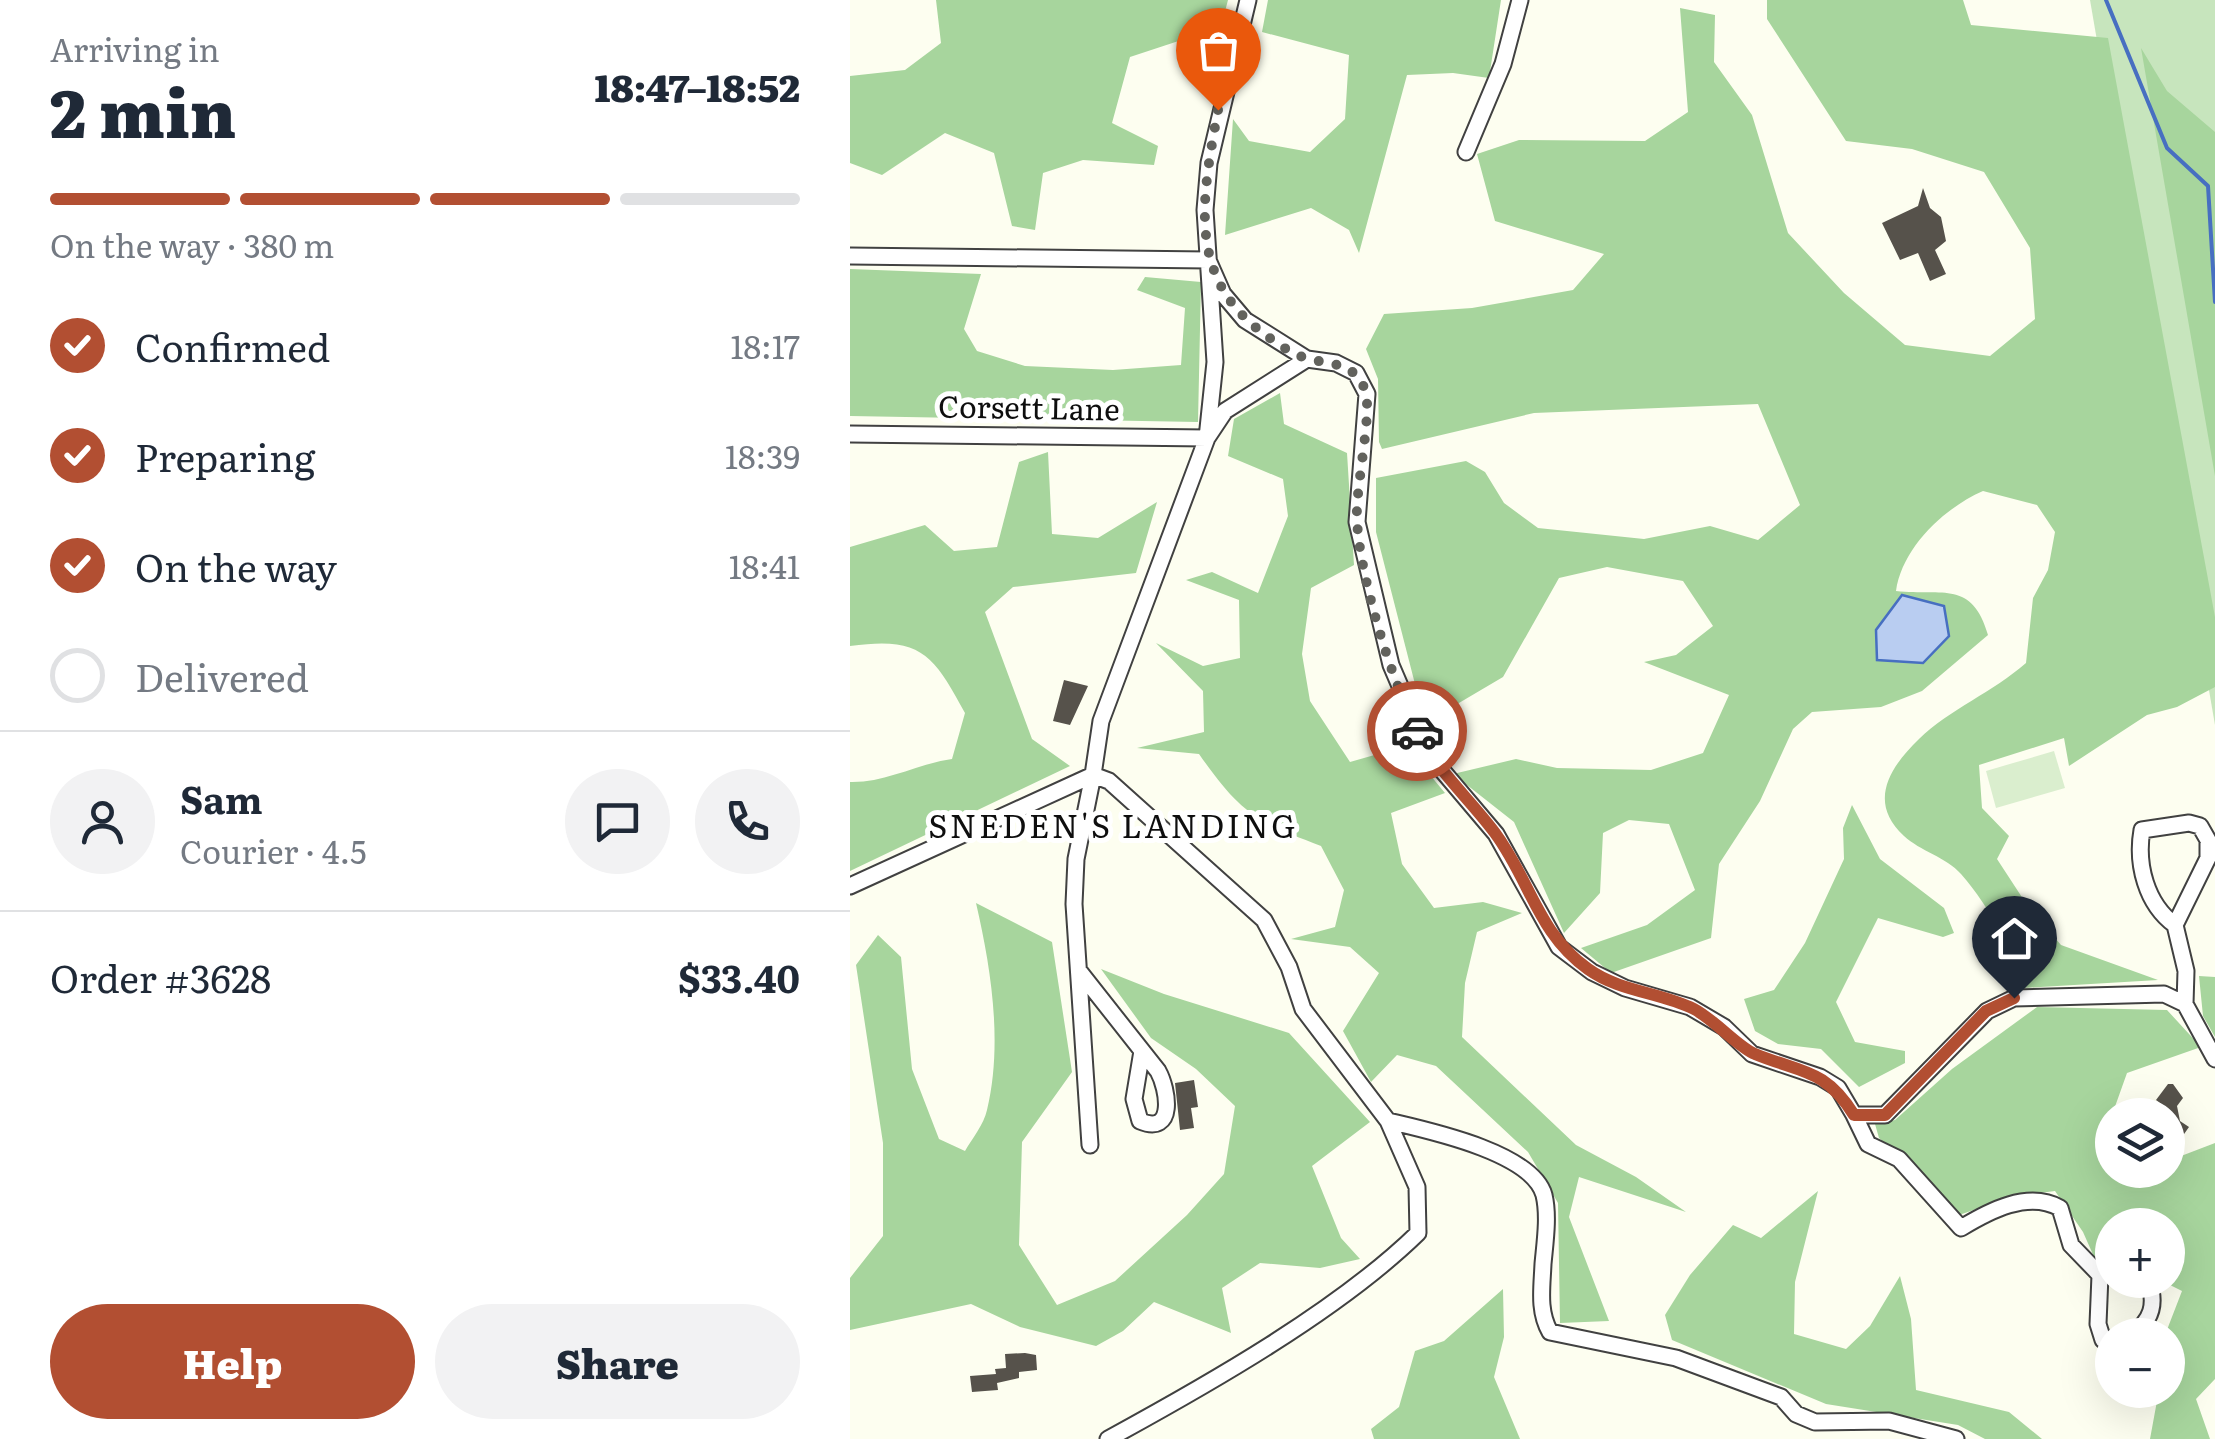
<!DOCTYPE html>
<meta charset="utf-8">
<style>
body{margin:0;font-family:Literata,serif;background:#f2f2f3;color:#1f2937;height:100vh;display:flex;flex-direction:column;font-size:38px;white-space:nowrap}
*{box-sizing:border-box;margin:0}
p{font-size:32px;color:#747a83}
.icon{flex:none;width:55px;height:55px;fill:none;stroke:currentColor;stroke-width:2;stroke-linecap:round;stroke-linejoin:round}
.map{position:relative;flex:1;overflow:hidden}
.side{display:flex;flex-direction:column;background:#fff;width:850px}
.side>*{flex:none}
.controls{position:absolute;left:1245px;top:1098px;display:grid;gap:20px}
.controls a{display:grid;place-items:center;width:90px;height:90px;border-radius:50%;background:#fff;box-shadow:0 10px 40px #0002;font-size:50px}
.pin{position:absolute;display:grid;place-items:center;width:85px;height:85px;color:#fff;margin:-102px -42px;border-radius:50% 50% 50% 0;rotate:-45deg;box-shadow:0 0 10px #0007}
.pin .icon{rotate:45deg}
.courier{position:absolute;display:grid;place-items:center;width:100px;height:100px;margin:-50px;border:8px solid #b24f32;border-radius:50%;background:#fff;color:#222;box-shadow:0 2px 12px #0007}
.head em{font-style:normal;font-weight:800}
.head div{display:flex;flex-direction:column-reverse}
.head{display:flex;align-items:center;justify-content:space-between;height:170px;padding:0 50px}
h1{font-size:65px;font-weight:800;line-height:75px}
.bar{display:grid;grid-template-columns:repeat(4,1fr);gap:15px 10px;align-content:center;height:120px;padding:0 50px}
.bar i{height:12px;border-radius:8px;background:#e0e1e3}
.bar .active{background:#b24f32}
.bar p{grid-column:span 4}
.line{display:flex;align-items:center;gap:25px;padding:0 50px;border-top:2px solid #e0e1e3}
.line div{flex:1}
.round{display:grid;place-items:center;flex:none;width:105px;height:105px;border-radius:52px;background:#f2f2f3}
ol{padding:0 50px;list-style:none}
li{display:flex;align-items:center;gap:30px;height:110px}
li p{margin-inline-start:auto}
li .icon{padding:10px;border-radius:50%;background:#b24f32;color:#fff;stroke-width:4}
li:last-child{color:#747a83}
li i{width:55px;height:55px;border:5px solid #e0e1e3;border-radius:50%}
.action{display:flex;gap:20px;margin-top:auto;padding:20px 50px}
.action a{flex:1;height:115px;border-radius:60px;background:#b24f32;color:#fff;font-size:40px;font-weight:800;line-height:115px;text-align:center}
.action a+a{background:#f2f2f3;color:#1f2937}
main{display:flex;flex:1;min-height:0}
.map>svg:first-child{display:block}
.green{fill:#c7e5bd}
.forest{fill:#a7d59d}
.pitch{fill:#daeece}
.water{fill:#b9cdf1;stroke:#476fc1;stroke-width:2.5}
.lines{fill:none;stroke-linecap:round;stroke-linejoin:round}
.stream{stroke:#476fc1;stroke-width:4}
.building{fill:#56524b}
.minor-casing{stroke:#414141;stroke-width:19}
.minor{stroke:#fff;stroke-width:15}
.done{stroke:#62625d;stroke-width:10;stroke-dasharray:0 18}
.route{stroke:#b24f32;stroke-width:12}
.labels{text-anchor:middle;stroke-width:10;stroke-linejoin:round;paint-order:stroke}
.street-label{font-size:30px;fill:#0e0e0e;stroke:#fff}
.neighbourhood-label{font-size:32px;letter-spacing:2.5px;fill:#0e0e0e;stroke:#fff}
</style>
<main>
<section class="side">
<div class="head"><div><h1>2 min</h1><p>Arriving in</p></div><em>18:47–18:52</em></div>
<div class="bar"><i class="active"></i><i class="active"></i><i class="active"></i><i></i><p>On the way · 380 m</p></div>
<ol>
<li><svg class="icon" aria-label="check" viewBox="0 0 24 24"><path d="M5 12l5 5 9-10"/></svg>Confirmed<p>18:17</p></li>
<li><svg class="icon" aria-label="check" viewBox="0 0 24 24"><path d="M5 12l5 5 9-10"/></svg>Preparing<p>18:39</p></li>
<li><svg class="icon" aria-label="check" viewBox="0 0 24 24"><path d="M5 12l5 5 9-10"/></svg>On the way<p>18:41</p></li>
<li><i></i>Delivered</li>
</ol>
<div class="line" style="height:180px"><a class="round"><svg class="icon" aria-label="person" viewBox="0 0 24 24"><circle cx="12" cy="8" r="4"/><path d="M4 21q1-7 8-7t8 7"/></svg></a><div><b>Sam</b><p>Courier · 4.5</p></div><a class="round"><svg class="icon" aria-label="chat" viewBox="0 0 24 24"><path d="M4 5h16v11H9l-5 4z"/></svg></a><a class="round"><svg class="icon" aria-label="phone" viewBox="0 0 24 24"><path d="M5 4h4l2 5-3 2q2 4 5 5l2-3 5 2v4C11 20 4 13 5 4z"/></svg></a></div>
<div class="line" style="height:130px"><div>Order #3628</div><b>$33.40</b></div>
<div class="action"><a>Help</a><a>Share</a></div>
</section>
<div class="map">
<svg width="1365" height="1439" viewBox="0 0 1365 1439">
<rect width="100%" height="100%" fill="#fdfef0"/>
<path class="green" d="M1240,0H1365V725Z"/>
<path class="forest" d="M86,0H378L371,27L280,57L262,123L308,146L304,165L233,160L193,173L185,230L162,226L144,153L95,133L32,175L0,163V76L55,70L91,43Z
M418,0H651L639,78L603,73L557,75L509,253L499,230L461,208L375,235L383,119L399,141L460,152L495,119L499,55L412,32Z
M917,0H1113L1121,25L1258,38L1365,617V687L1327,707L1297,715L1219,766L1214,738L1129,765L1132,808L1159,836L1147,859L1179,908L1211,945L1308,980L1172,988C1155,942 1144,912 1111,874C1096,857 1070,851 1054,836C1017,802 1040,767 1069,739C1100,709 1143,692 1176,663L1183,598L1198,570L1205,532L1187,505L1133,491C1094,508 1052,548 1046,591C1094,596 1122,580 1138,635L1072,691L1031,707L962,712L943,729L910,801L869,864L861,938L761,973L731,948L797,925L845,890L819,824L779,820L753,833L750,893L714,933L664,822L603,774L666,759L707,768L801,770L853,753L879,695L794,662L826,655L863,626L833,581L757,567L709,578L653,677L575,723L526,532V478L616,461L635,472L654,503L688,528L794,539L860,526L908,540L950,505L908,404L684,413L532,449L529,442L528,379L516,349L534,314L622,308L723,290L754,254L645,221L627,154L669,140L795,141L838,112L830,8L865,15L864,62L902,115L938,233L994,293L1055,345L1140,356L1185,319L1180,248L1134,172L1062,149L996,141L917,19Z
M1291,48L1317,91L1365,132V476Z
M0,269L131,274L114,329L127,351L175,366L263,370L331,365L335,308L287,290L295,277L351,282L348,422L0,416Z
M430,393L434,424L497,453L504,565L461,588L452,654L460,701L500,762L556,746L595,793L541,813L552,864L584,908L633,902L672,913L627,932L615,983L612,1037L726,1145L786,1177L836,1212L729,1177L719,1217L759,1321L710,1323L708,1203L678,1152L586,1066L547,1055L521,1082L493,1031L529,973L500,947L441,939L485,927L494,890L471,846C404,821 390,812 349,754L287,748L354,732L353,691L306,643L353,666L390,658L389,600L336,580L362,572L408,593L438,516L433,479L378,456L384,419Z
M198,452L202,534L248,538L307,502L286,573L163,587L135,612L182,739L220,766L0,871V782C35,783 67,764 102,759L115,713C83,654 71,636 0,646V547L75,525L104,551L147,547L169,462Z
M1002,805L1030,859L1094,908L1104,933L1093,937L1028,918L986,1002L1005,1042L1055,1051V1063L1009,1087L971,1049L928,1044L905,1031L894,999L924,990L955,943L994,859L993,828Z
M126,903L202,942L222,1072L172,1142L169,1245L207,1305L265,1281L337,1215L374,1174L385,1106L346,1069L301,1038L251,969L314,994L439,1033L520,1122L462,1166L491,1238L510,1259L470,1268L410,1263L372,1288L381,1333L304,1302L273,1331L246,1346L170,1327L121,1304L0,1330V1278L33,1236V1143L6,965L28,935L51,957L62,1069L89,1139L115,1151C122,1139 134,1124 137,1110C153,1043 141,968 126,903Z
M1349,976L1365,977V1037L1353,1016Z
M1187,1007L1317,1010L1351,1047L1277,1073L1262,1115V1170H1318V1161L1365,1143V1379L1346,1399L1360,1439H1300L1309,1390H1318L1315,1335L1332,1291L1310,1280H1318V1225H1262V1261L1245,1259L1233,1232L1205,1191L1165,1196L1109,1215L1029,1138L1025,1124L1045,1120L1102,1069Z
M968,1191L945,1282L944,1334L996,1349L1020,1326L1050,1276L1061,1319L1066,1390L1159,1412L1192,1439H1135L1108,1425L976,1404L822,1340L815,1315L840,1275L883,1225L911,1238Z
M653,1289L654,1337L644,1377L670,1439H524L521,1429L549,1407L565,1351L594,1341Z"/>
<path class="pitch" d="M1204,751L1215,788L1146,808L1136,771Z"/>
<path class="water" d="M1052,595L1094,606L1099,636L1073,663L1027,660L1026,630Z"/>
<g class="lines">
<path class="stream" d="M1256,0L1317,148L1358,186L1365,302"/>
</g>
<path class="building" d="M1073,188L1080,208L1091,217L1096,241L1085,250L1096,274L1080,281L1068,253L1050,260L1032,223L1068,206Z
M214,680L238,686L220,725L203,721Z
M344,1080L348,1107L341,1108L344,1128L330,1130L325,1083Z
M1318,1084H1323L1333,1098L1327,1106L1330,1121L1339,1127L1327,1144L1318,1138V1115H1308L1314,1106L1306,1100Z
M175,1353L186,1355L187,1370L169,1372V1378L147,1383L148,1390L122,1392L120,1376L146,1374L145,1369L156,1368L155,1354Z"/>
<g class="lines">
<g class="minor-casing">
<path id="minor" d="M616,152L653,64L670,0
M0,256L358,260L373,294L395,320L457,359L486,363L506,373L517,394L507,522L541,665L580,756L646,834L709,947L742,972L775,988L840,1007L874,1027L902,1054L970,1077L988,1088L1004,1115H1035L1137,1011L1164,998L1314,994L1335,1004L1365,1059
M0,434L357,438L375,411L457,359
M0,886L243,775
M1325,925C1296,904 1286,864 1292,830L1339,823L1350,826L1358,840V858L1325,925L1336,971L1335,1004
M229,971L308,1071C318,1089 326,1136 290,1121L284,1099L292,1051
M1004,1115L1018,1144L1049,1159L1111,1228C1139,1211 1178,1190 1210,1208L1221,1245L1250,1275L1248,1324L1253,1340L1262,1343
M538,1121C576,1130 682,1152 694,1195C699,1216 695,1242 693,1264C692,1288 688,1311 700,1332L826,1358L931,1397L946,1414L965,1422L1039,1421L1106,1439
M240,1145L224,904L226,859L243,775
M1281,1335C1302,1321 1307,1304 1298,1280
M258,1439C357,1385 488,1311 568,1233L567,1187L538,1121L453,1009L439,967L414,920L259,781L243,775L251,721L357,438L365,362L355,210L359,163L398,0"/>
</g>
<use href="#minor" class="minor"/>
</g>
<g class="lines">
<path class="done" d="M368,110C353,194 335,276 413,333C426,343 443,355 459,359C483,365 505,363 515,390C523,412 505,489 507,519C509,575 542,682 567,731"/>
<path class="route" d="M567,731C587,771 619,798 645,833C680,880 688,934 738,969C770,992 810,992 844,1009C865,1020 889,1048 905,1054C951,1073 975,1068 1004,1115H1035L1136,1011L1164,998"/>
</g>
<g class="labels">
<g class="street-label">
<text transform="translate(179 409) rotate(1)" y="10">Corsett Lane</text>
</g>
<g class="neighbourhood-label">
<text x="263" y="838">SNEDEN'S LANDING</text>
</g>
</g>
</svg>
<div class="controls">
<a><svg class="icon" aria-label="layers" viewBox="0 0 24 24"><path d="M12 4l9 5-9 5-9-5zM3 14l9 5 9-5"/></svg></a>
<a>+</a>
<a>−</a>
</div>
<div class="pin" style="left:368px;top:110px;background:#ea580c"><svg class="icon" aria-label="bag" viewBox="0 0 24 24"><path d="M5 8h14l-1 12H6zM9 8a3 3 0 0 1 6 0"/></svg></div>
<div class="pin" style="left:1164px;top:998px;background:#1f2937"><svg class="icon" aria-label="home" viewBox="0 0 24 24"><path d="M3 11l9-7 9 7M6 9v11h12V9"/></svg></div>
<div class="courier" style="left:567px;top:731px"><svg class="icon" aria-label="car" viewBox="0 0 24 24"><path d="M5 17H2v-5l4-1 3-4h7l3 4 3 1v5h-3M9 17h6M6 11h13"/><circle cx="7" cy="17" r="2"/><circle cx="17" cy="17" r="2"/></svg></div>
</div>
</main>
